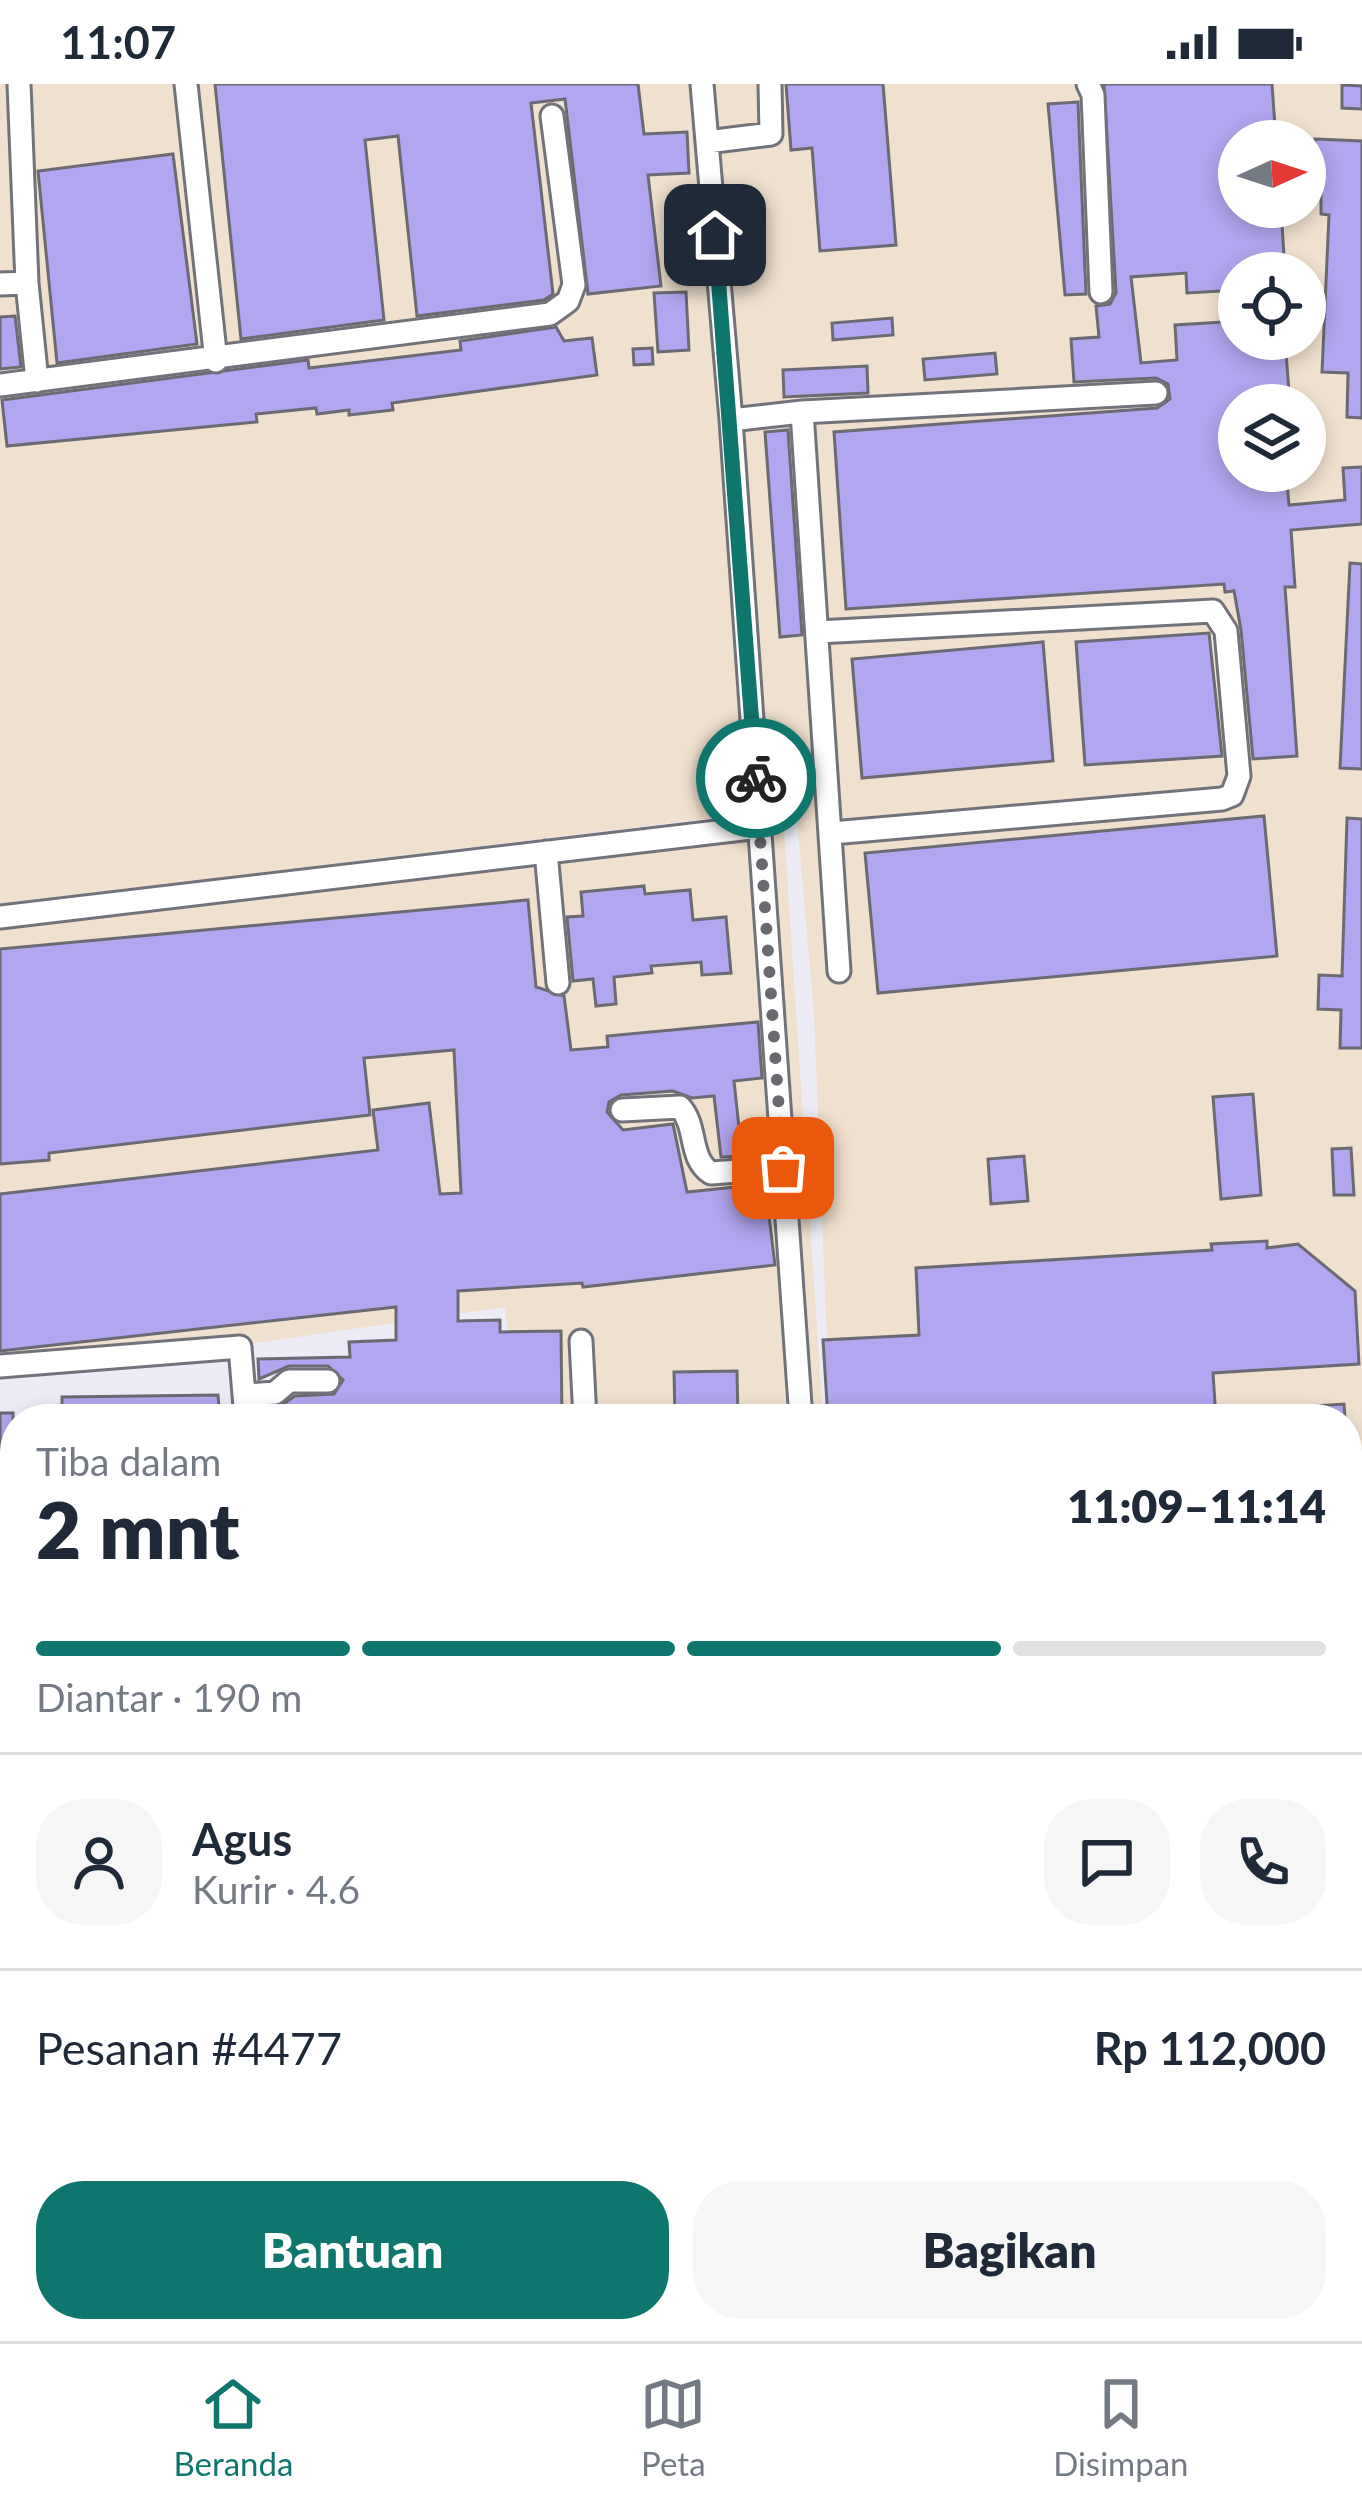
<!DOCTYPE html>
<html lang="id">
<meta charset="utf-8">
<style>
body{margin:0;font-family:Lato,sans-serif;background:#f6f6f7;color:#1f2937;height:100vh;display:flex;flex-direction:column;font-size:45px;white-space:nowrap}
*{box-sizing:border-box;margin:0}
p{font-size:39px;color:#747a83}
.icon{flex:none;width:66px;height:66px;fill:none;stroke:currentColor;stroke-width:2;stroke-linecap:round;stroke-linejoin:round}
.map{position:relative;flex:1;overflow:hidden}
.sheet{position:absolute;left:0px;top:1320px;width:1362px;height:939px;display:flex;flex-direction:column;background:#fff;border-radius:48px 48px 0 0;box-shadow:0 6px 18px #0003}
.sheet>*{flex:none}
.needle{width:78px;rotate:87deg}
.buttons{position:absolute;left:1218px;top:36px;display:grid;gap:24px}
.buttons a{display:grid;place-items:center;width:108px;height:108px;border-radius:50%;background:#fff;box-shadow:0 6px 18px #0003;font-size:60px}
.pin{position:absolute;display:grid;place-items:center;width:102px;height:102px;color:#fff;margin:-51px;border-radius:24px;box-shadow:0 6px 18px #0006}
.courier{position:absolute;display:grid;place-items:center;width:120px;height:120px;margin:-60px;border:9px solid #0f766e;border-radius:50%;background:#fff;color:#222;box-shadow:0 3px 15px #0007}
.headline em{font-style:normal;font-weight:800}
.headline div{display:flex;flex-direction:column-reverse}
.headline{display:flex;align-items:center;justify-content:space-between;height:204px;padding:0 36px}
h1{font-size:78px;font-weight:800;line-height:90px}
.bar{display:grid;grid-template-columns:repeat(4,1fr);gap:18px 12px;align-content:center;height:144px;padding:0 36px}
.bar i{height:15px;border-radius:9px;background:#e0e1e3}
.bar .selected{background:#0f766e}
.bar p{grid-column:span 4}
.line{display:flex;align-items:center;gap:30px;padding:0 36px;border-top:3px solid #e0e1e3}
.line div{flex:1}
.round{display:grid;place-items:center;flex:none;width:126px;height:126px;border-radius:48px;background:#f6f6f7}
.primary-button{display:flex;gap:24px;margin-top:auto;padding:24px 36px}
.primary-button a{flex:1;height:138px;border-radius:48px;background:#0f766e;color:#fff;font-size:48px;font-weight:800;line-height:138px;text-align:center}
.primary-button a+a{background:#f6f6f7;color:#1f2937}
.status{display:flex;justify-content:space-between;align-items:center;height:84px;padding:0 60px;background:#fff;direction:ltr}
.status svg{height:33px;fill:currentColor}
.tab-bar{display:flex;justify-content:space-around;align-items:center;height:168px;border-top:3px solid #e0e1e3;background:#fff;font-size:33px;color:#747a83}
.tab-bar a{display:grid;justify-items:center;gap:6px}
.tab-bar .selected{color:#0f766e}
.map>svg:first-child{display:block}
.industrial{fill:#f0e0ce;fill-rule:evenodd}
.building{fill:#b1a6ef;stroke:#6b6a73;stroke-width:3}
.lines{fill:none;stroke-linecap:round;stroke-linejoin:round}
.minor-casing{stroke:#72727b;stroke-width:27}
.minor{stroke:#fff;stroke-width:21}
.done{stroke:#6a696f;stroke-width:12;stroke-dasharray:0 21.6}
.route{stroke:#0f766e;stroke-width:15}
</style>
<div class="status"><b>11:07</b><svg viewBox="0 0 49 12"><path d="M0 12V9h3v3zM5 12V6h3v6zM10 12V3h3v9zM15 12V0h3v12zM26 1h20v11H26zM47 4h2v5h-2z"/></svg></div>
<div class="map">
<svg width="1362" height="2257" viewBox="0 0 1362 2257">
<rect width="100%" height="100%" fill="#edecf6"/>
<path class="industrial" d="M0,0H1362V1844H1347V1335H830L814,930L796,724L0,820ZM1239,57H1305V123H1239ZM1239,189H1305V255H1239ZM1239,321H1305V387H1239Z
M784,745L823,1335H516L505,1223L0,1296V843Z
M1362,2145V2257H1228L1243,2244H1347V2157Z"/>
<path class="building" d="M215,0H638L644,50L687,48L689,89L648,91L661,202L588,210L565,15L531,19L553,210L544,216L417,232L398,52L365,56L384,236L241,255Z
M786,0H883L896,161L820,167L812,64L791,66Z
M1104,0H1272L1276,57H1239V123H1281L1285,189H1239V206L1187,209L1186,189L1131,193L1141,279L1177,276L1175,241L1239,237V255H1285L1289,308L1280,309L1281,321H1239V387H1286L1289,421L1345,416L1343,384L1362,383V440L1291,446L1295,503H1285L1297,672L1253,675L1241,546L1234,507L1225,508L1224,500L846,525L834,348L1157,324L1170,315L1168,300L1156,294L1074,298L1071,255L1099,253L1096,222L1110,220L1116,209Z
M1342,1L1362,2V25L1342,24Z
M1078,18L1086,210L1065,211L1048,20Z
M1315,55L1362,57V334L1347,333L1348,289L1322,288L1329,131L1321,130V99H1314Z
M173,70L197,260L57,279L38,87Z
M686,208L689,266L658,268L654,209Z
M15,232L21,283L0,285V233Z
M892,234L893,251L833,256L832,239Z
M556,243L564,257L592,254L597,291L392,319L393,326L349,331V326L317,330L316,324L256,330L257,338L7,362L2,316L308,276L309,284L461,266L460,257Z
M652,264L653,280L634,281L633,265Z
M995,269L997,290L925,296L923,275Z
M867,282L868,309L784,313L783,286Z
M788,346L802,551L780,553L765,348Z
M1350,479L1362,480V685L1340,684Z
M1209,549L1222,672L1085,681L1076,558Z
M1043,558L1053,677L862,694L852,575Z
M1264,732L1277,872L878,909L865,769Z
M1347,734L1362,735V964H1340L1341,926L1318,925L1319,891L1342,892Z
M644,802L645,810L690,806L693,836L726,833L731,889L702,891L701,878L651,882L652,889L614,893L616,920L596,922L593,895L573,897L567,833L583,832L581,808Z
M528,816L536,903L564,912L571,966L608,963L607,952L758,938L762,994L734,997L742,1072L721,1073L714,1012L692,1014L673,1007L621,1011L609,1018L607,1028L623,1046L673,1040L687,1108L765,1100L775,1181L583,1203L582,1199L458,1207V1237L500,1236V1248L561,1247L562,1335H361V1325L320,1326V1335H261L260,1325L277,1324L295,1312L334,1310L343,1296L328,1282H289L259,1295L258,1275L350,1273L349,1258L396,1256V1223L0,1267V1110L378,1066L373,1026L429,1019L440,1110L461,1109L454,966L364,974L370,1031L49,1069V1076L0,1080V865Z
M1253,1010L1261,1111L1221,1115L1213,1013Z
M1351,1064L1354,1111H1334L1332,1065Z
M1024,1072L1028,1117L991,1120L988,1075Z
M1267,1157V1164L1298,1160L1355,1207L1359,1280L1213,1289L1216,1335H828L823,1256L919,1251L916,1184L1212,1166L1211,1160Z
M737,1287L738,1335H675L674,1288Z
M218,1311L220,1335H62V1313Z
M1344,1320L1345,1335H1301L1300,1323Z
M0,1329H13L15,1438H0Z
M15,1528V1664H0V1529Z
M15,1771V1893H0V1772Z
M0,1994H15V2023L0,2024Z
M15,2137V2221H0V2138Z"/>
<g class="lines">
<g class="minor-casing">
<path id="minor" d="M19,0L27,199
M186,0L216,277
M702,0L731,336L801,1335
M1088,0L1093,11L1101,208
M707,58L771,50L770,0
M0,200L27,199L37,297
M0,301L550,230L568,217L574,201L552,32
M802,328L1156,309
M731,336L802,328L839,887
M818,548L1213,527L1226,547L1239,692L1232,711L1222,715L832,749
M546,768L558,899
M0,833L759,743
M622,1026L680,1023C698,1043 688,1074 711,1089L783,1084
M581,1257L585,1335
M0,1282L240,1263L246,1335
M246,1311L275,1309L289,1297H328
M0,1489L15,1488
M1347,2089L1362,2076
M0,2123L15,2122
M0,2236H15
M1226,2244L1227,2257
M255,2257V2244
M1145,2257L1159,2244"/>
</g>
<use href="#minor" class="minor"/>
</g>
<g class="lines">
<path class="done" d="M756,694L783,1084"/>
<path class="route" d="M715,151L756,694"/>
</g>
</svg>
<div class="buttons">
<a><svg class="needle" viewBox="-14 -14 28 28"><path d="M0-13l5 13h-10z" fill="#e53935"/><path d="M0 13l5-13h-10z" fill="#747a83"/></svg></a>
<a><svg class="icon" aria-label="locate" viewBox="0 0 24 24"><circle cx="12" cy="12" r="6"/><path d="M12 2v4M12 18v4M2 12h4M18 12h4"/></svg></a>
<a><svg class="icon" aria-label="layers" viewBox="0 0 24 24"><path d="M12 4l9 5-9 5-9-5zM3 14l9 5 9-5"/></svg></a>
</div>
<div class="pin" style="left:783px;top:1084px;background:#ea580c"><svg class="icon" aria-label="bag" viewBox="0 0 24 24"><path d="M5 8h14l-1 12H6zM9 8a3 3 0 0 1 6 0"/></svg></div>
<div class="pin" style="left:715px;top:151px;background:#1f2937"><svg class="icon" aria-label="home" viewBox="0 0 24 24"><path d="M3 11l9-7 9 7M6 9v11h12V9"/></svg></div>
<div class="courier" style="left:756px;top:694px"><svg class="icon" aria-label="bike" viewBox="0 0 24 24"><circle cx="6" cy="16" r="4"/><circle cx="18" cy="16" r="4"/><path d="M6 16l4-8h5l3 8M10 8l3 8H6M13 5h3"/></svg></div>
<section class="sheet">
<div class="headline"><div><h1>2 mnt</h1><p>Tiba dalam</p></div><em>11:09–11:14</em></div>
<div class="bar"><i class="selected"></i><i class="selected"></i><i class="selected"></i><i></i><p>Diantar · 190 m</p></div>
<div class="line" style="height:216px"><a class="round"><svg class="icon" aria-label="person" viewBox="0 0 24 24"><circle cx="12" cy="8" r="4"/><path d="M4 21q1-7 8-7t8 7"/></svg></a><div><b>Agus</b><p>Kurir · 4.6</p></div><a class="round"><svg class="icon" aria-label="chat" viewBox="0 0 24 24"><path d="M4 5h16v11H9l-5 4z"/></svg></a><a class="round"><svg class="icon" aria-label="phone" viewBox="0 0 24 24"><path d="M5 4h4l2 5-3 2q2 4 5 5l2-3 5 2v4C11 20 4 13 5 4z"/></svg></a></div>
<div class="line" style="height:156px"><div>Pesanan #4477</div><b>Rp 112,000</b></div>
<div class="primary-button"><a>Bantuan</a><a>Bagikan</a></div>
</section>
</div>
<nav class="tab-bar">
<a class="selected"><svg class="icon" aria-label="home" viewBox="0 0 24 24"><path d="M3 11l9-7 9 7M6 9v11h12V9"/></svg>Beranda</a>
<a><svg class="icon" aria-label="map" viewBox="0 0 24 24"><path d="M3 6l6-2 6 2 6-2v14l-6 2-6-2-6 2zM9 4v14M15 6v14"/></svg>Peta</a>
<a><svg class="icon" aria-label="saved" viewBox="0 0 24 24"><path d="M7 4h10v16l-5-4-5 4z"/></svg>Disimpan</a>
</nav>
